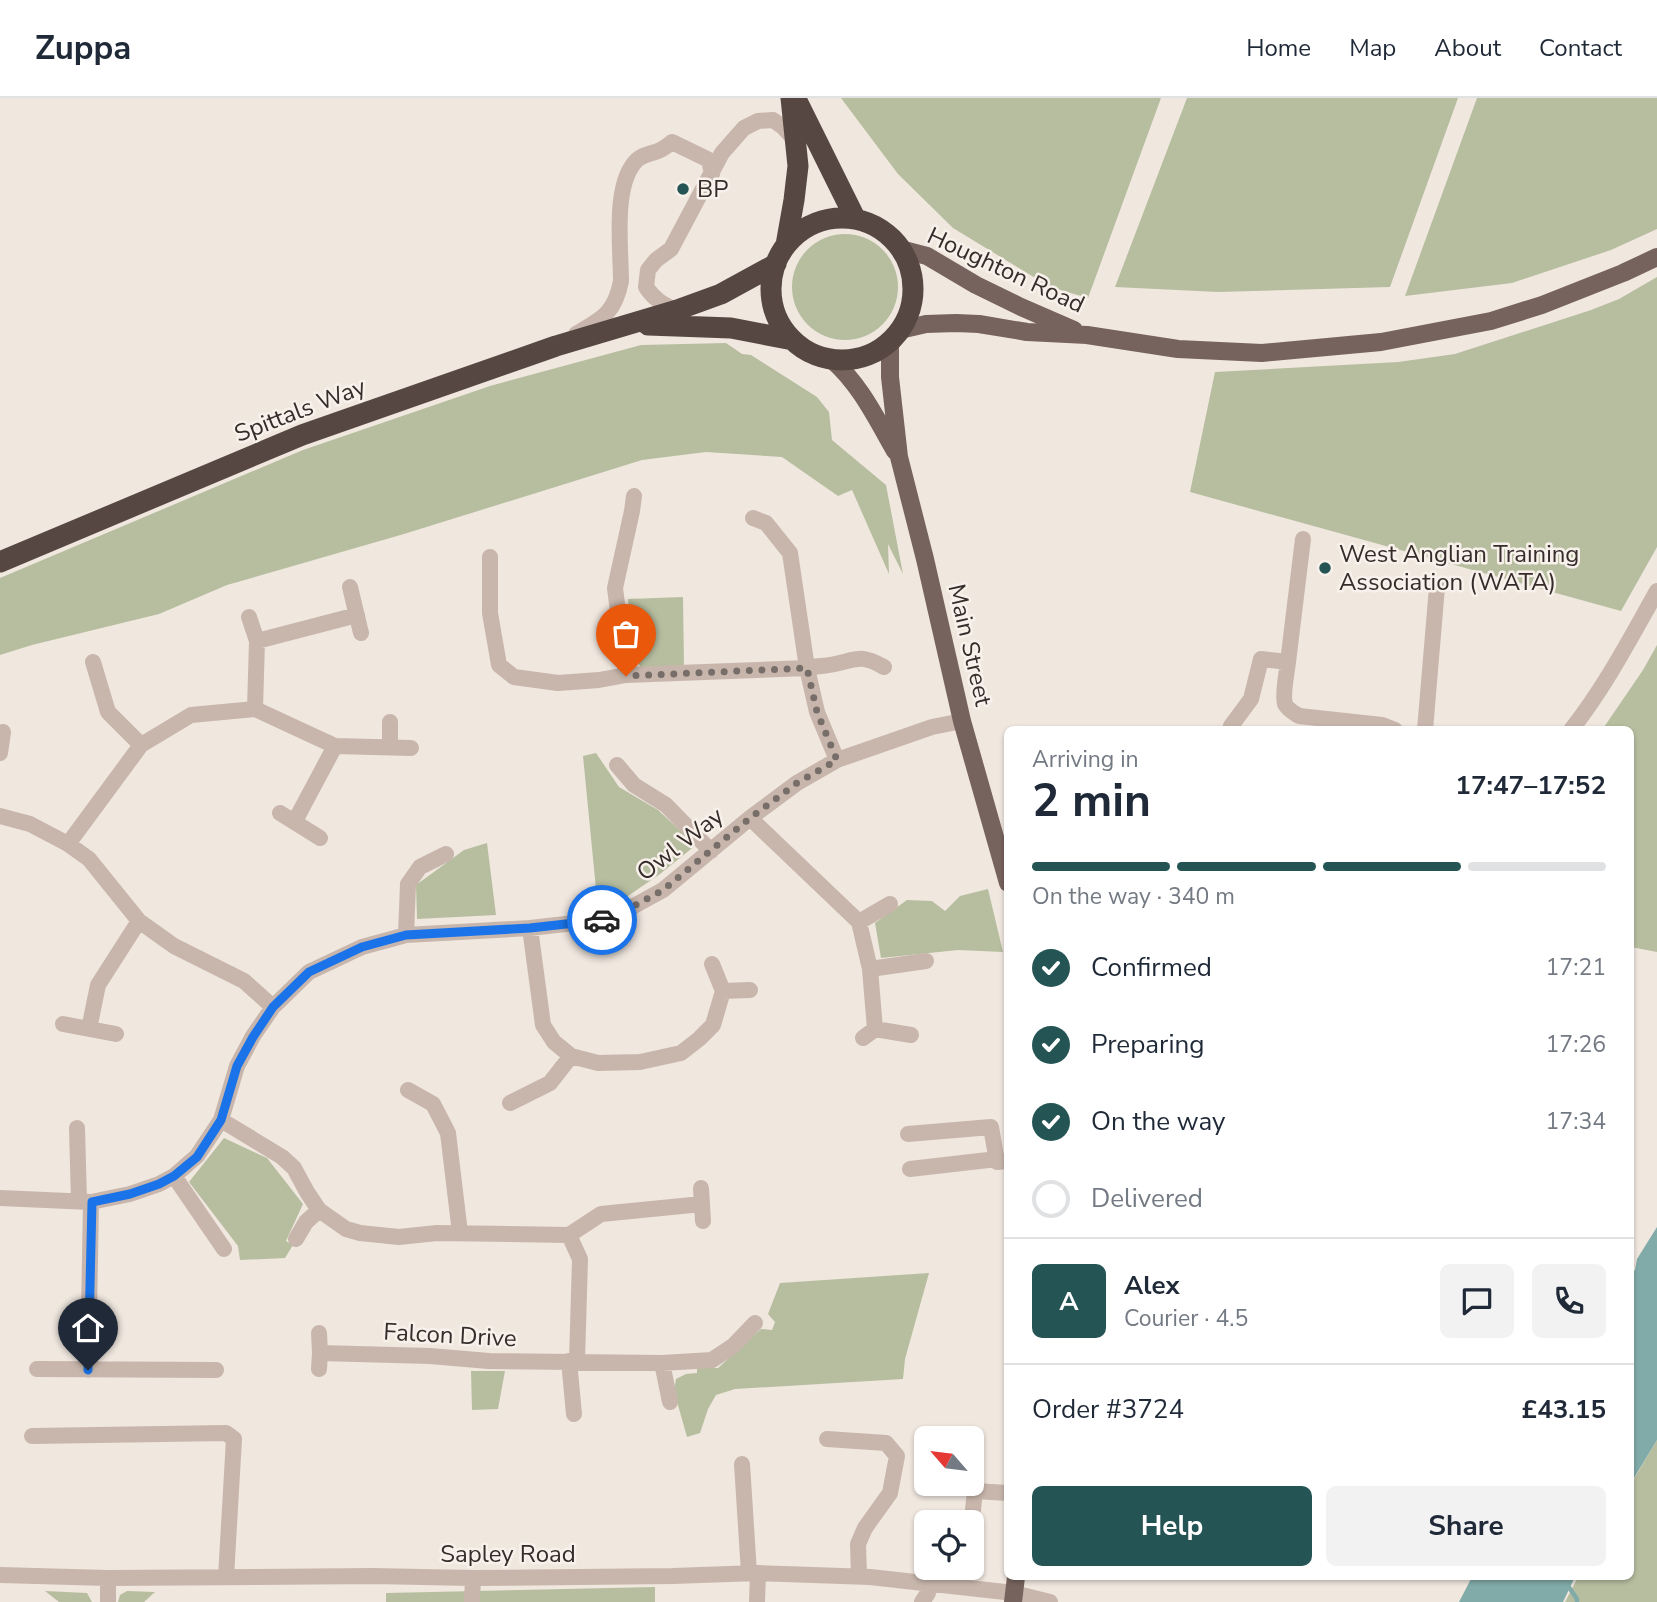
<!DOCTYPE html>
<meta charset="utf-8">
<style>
body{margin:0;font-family:"Nunito Sans",sans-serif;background:#f2f2f3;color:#1f2937;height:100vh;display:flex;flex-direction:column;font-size:26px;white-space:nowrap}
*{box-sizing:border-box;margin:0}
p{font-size:23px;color:#747a83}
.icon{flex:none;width:38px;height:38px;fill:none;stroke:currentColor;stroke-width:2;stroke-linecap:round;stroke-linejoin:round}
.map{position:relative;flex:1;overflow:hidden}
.details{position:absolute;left:1004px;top:628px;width:630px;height:854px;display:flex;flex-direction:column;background:#fff;border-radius:10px;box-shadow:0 2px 5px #0004}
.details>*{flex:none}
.needle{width:46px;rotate:298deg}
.buttons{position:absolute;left:914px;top:1328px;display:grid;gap:14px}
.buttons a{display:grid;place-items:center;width:70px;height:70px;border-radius:10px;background:#fff;box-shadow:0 2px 5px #0004;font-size:35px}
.pin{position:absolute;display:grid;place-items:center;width:60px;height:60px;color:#fff;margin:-72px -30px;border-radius:50% 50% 50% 0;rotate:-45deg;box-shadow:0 0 7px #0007}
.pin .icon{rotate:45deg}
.courier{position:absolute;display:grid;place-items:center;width:70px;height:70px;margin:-35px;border:5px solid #1a73e8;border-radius:50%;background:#fff;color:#222;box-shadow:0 2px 9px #0007}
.headline em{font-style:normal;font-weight:700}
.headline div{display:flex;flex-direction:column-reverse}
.headline{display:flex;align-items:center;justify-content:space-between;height:119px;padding:0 28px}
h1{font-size:46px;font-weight:700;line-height:52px}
.bar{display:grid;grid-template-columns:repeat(4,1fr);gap:10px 7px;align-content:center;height:84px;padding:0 28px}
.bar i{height:9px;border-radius:5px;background:#e0e1e3}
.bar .selected{background:#245453}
.bar p{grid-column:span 4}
.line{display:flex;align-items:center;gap:18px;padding:0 28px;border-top:2px solid #e0e1e3}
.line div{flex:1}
.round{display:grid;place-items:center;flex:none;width:74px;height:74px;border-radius:10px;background:#f2f2f3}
ol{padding:0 28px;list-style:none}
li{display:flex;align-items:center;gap:21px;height:77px}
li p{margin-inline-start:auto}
li .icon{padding:7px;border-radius:50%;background:#245453;color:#fff;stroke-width:4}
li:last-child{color:#747a83}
li i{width:38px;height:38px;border:4px solid #e0e1e3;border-radius:50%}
.primary-button{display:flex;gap:14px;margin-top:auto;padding:14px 28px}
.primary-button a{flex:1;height:80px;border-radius:10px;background:#245453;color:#fff;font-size:28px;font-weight:700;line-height:80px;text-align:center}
.primary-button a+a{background:#f2f2f3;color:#1f2937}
header{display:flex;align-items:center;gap:42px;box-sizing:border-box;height:98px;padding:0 35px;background:#fff;border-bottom:2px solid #e0e1e3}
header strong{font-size:33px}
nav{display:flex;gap:38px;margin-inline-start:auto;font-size:24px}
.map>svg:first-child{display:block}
.green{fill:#b7bea0}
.water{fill:#81aba9}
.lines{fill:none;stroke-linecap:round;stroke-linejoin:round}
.stream{stroke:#81aba9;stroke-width:4.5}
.minor{stroke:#c8b6ac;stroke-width:16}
.major{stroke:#77635d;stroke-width:18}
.highway{stroke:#564742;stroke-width:21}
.done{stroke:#776e69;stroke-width:7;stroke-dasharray:0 12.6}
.route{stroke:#1a73e8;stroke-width:9}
.poi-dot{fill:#245453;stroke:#f8f1eb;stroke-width:2.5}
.labels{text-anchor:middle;stroke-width:5;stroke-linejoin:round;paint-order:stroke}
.poi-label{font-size:24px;fill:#362d2a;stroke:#f8f1eb;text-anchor:start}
.street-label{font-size:24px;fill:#362d2a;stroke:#f8f1eb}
</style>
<header>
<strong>Zuppa</strong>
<nav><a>Home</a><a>Map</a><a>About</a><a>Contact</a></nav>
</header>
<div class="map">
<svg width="1657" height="1504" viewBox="0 0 1657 1504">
<rect width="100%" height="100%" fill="#f0e7df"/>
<path class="green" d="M841,0H1161L1088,200L1050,189L953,130L898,76Z
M1187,0H1458L1390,189L1218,194L1115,189Z
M1477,0H1657V131L1611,152L1512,185L1405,198Z
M792 189a53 53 0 1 1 106 0a53 53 0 1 1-106 0Z
M1657,179V449L1621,513L1190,394L1215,274L1398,264L1455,256L1591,212L1619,201Z
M726,245L742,256L751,257L817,299L829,314L832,342L886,387L903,476L888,446L889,476L852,392L838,398L782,359L706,354L642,362L404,436L227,487L159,516L32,547L0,557V480L303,352L490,288L641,247Z
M683,499L684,569L641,570L633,556L628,501Z
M1657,547V854L1631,849V632H1602L1643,572Z
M596,655L619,689L658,712L696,747L660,776L628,798L596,791L583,658Z
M487,745L496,817L417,821L416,787L464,752Z
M988,791L1003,854L958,852L881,860L875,825L907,802L932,803L945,813L960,798Z
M224,1040L267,1060L303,1106L286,1143L293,1147L285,1160L240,1162L238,1148L189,1084Z
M929,1175L905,1261L903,1281L735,1291L716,1297L708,1311L700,1335L687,1339L674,1293L676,1281L686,1276L697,1275V1270H718L761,1231L772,1232L775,1224L768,1216L780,1185Z
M471,1273H505L498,1311L472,1312Z
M1657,1342V1504H1565L1578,1479H1631V1386Z
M655,1489V1504H386V1495Z
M45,1493L87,1495L92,1504H59Z
M127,1493L155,1494L144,1504H118L120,1497Z"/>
<path class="water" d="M1657,1129V1342L1631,1385V1175L1635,1172L1637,1161Z
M1472,1479H1575L1563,1504H1459Z"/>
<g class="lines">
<path class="stream" d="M1562,1479L1577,1501V1504"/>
<path class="minor" d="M677,212C663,207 654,201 646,189L648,172L656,162L671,151L722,55L744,30L758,23L773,22L783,29L796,43
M576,236C602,221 615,215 621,183C621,150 612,84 638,61C645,56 650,56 658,53C663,51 668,47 672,44L709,62L712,76
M753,420L766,425L790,455L807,570L817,614L837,662
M490,459V515L499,567L514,579L558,585L599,582L626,577L807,570C817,568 826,568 835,566C858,561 861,556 884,569
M350,489L361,535
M249,519L257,543
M93,564L108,614L141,647
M1288,564C1287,574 1282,597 1285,606C1288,612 1294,615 1299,618L1382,627L1395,632
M626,577L615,490L632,413L634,398
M255,611L257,543L357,517
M1230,632L1231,628L1251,601L1261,561L1288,564L1303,441
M1425,632L1437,489
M1571,632C1605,589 1630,541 1657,493
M390,648V624
M0,655L3,634
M617,667L634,687L666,707L711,753
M280,715L320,740
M0,718L30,726L68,746L89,761L139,823L174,848L244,883L273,909
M750,720L859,824L870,871L875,931
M295,723L335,648
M68,746L141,647L191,617L255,611L335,648L411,650
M859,824L890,806
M530,830L543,927L554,944L571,958L598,965L640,964L681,955L699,941L713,927L723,893L712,866
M406,837L408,786L420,769L446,756
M870,871L926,863
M723,893L750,892
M63,926L116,936
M89,931L98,887L139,823
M863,940L875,931L911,937
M408,992L433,1006L448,1035L460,1135
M510,1005L550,985L571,958
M221,1022L282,1059L294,1070L307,1094L319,1112L346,1131L360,1135L399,1139L437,1135L569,1137L601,1116L702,1106
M77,1030L79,1103
M908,1036L991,1029L997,1064L1008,1063
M910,1071L997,1061
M174,1078L224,1151
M701,1090L703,1123
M0,1100L91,1104L130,1096L159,1086L174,1078L197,1058L221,1022L237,968L253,938L273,909L309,874L362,849L406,837L530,830L610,821L663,792L750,720L797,685L837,662L932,629L962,623
M569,1137L580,1161L577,1263
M296,1141L306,1124L319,1112
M320,1255L430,1258L489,1263L662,1265L712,1262L733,1248L755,1225
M569,1263L574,1316
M662,1265L670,1304
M37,1271L216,1272
M319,1271L320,1255L319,1235
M88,1272L91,1104
M32,1338L226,1335L234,1341L226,1479
M827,1341L886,1345L897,1358L890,1395L865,1430L858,1446L859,1479
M742,1366L749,1475
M973,1412L975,1393L1008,1395
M0,1477L108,1480L373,1478L473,1480L673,1478L758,1475L870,1479L1014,1495L1050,1504
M108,1480V1504
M472,1503L473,1480
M757,1504L758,1475
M922,1504L928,1495V1486"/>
<path class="major" d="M904,152L927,158L976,187L1021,209L1074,232
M900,232L926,226L956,225L979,226L1027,234L1087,237L1178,251L1262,255L1381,244L1491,223L1542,207L1623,175L1657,159
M890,244V279L899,359L925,461L962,623L1008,785
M831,261C860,286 876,320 895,353
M1013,1504L1016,1479"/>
<path class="highway" d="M797,3L855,120
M771 191a71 71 0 1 1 142 0a71 71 0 1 1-142 0Z
M786,147L794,102L798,68L791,0
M648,227L731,230L793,242
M0,464L302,337L556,248L677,212L721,196L776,166"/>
</g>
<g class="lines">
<path class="done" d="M602,822L610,821L663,792L750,720L797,685L837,662L817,614L807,570L626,578"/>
<path class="route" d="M88,1272L92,1104L130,1096L159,1086L174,1078L197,1059L221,1022L237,968L253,939L273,909L309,874L362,849L406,837L530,830L602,822"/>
</g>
<g class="poi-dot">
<circle cx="683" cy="91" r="7"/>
<circle cx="1325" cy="470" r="7"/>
</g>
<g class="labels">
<g class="poi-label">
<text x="697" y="99">BP</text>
<text x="1339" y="464">West Anglian Training<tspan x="1339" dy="28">Association (WATA)</tspan></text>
</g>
<g class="street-label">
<text transform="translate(1006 172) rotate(25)" y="8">Houghton Road</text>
<text transform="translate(300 312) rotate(-21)" y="8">Spittals Way</text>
<text transform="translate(970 547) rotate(77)" y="8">Main Street</text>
<text transform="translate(680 746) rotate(-38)" y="8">Owl Way</text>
<text transform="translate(450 1237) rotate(3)" y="8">Falcon Drive</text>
<text x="508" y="1464">Sapley Road</text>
</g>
</g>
</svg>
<div class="buttons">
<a><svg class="needle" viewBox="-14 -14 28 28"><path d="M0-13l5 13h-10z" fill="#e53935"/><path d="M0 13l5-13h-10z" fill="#747a83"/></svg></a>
<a><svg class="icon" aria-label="locate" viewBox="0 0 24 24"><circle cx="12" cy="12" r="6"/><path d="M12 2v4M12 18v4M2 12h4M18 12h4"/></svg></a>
</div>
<div class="pin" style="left:626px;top:578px;background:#ea580c"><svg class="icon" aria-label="bag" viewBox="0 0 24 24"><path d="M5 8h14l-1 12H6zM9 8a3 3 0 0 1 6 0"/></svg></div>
<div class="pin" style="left:88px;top:1272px;background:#1f2937"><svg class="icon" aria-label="home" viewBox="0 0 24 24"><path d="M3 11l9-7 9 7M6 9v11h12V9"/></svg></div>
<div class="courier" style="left:602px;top:822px"><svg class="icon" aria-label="car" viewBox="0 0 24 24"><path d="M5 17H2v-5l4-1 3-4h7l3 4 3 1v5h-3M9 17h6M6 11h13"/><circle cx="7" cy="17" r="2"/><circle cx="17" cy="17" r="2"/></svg></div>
<section class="details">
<div class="headline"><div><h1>2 min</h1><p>Arriving in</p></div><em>17:47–17:52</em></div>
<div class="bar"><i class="selected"></i><i class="selected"></i><i class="selected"></i><i></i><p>On the way · 340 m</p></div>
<ol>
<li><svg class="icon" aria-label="check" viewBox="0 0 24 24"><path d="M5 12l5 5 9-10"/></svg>Confirmed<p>17:21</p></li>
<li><svg class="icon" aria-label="check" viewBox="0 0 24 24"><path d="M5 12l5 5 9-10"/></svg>Preparing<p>17:26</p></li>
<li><svg class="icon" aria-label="check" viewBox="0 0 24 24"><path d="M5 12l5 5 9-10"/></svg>On the way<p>17:34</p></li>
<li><i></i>Delivered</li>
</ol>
<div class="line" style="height:126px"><b class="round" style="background:#245453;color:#fff">A</b><div><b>Alex</b><p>Courier · 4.5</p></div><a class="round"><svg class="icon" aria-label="chat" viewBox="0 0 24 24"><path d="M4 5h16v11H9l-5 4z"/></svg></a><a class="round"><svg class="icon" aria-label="phone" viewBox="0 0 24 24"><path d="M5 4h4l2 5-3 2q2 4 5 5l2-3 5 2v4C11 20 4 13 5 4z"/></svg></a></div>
<div class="line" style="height:91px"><div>Order #3724</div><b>£43.15</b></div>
<div class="primary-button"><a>Help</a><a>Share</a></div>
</section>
</div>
